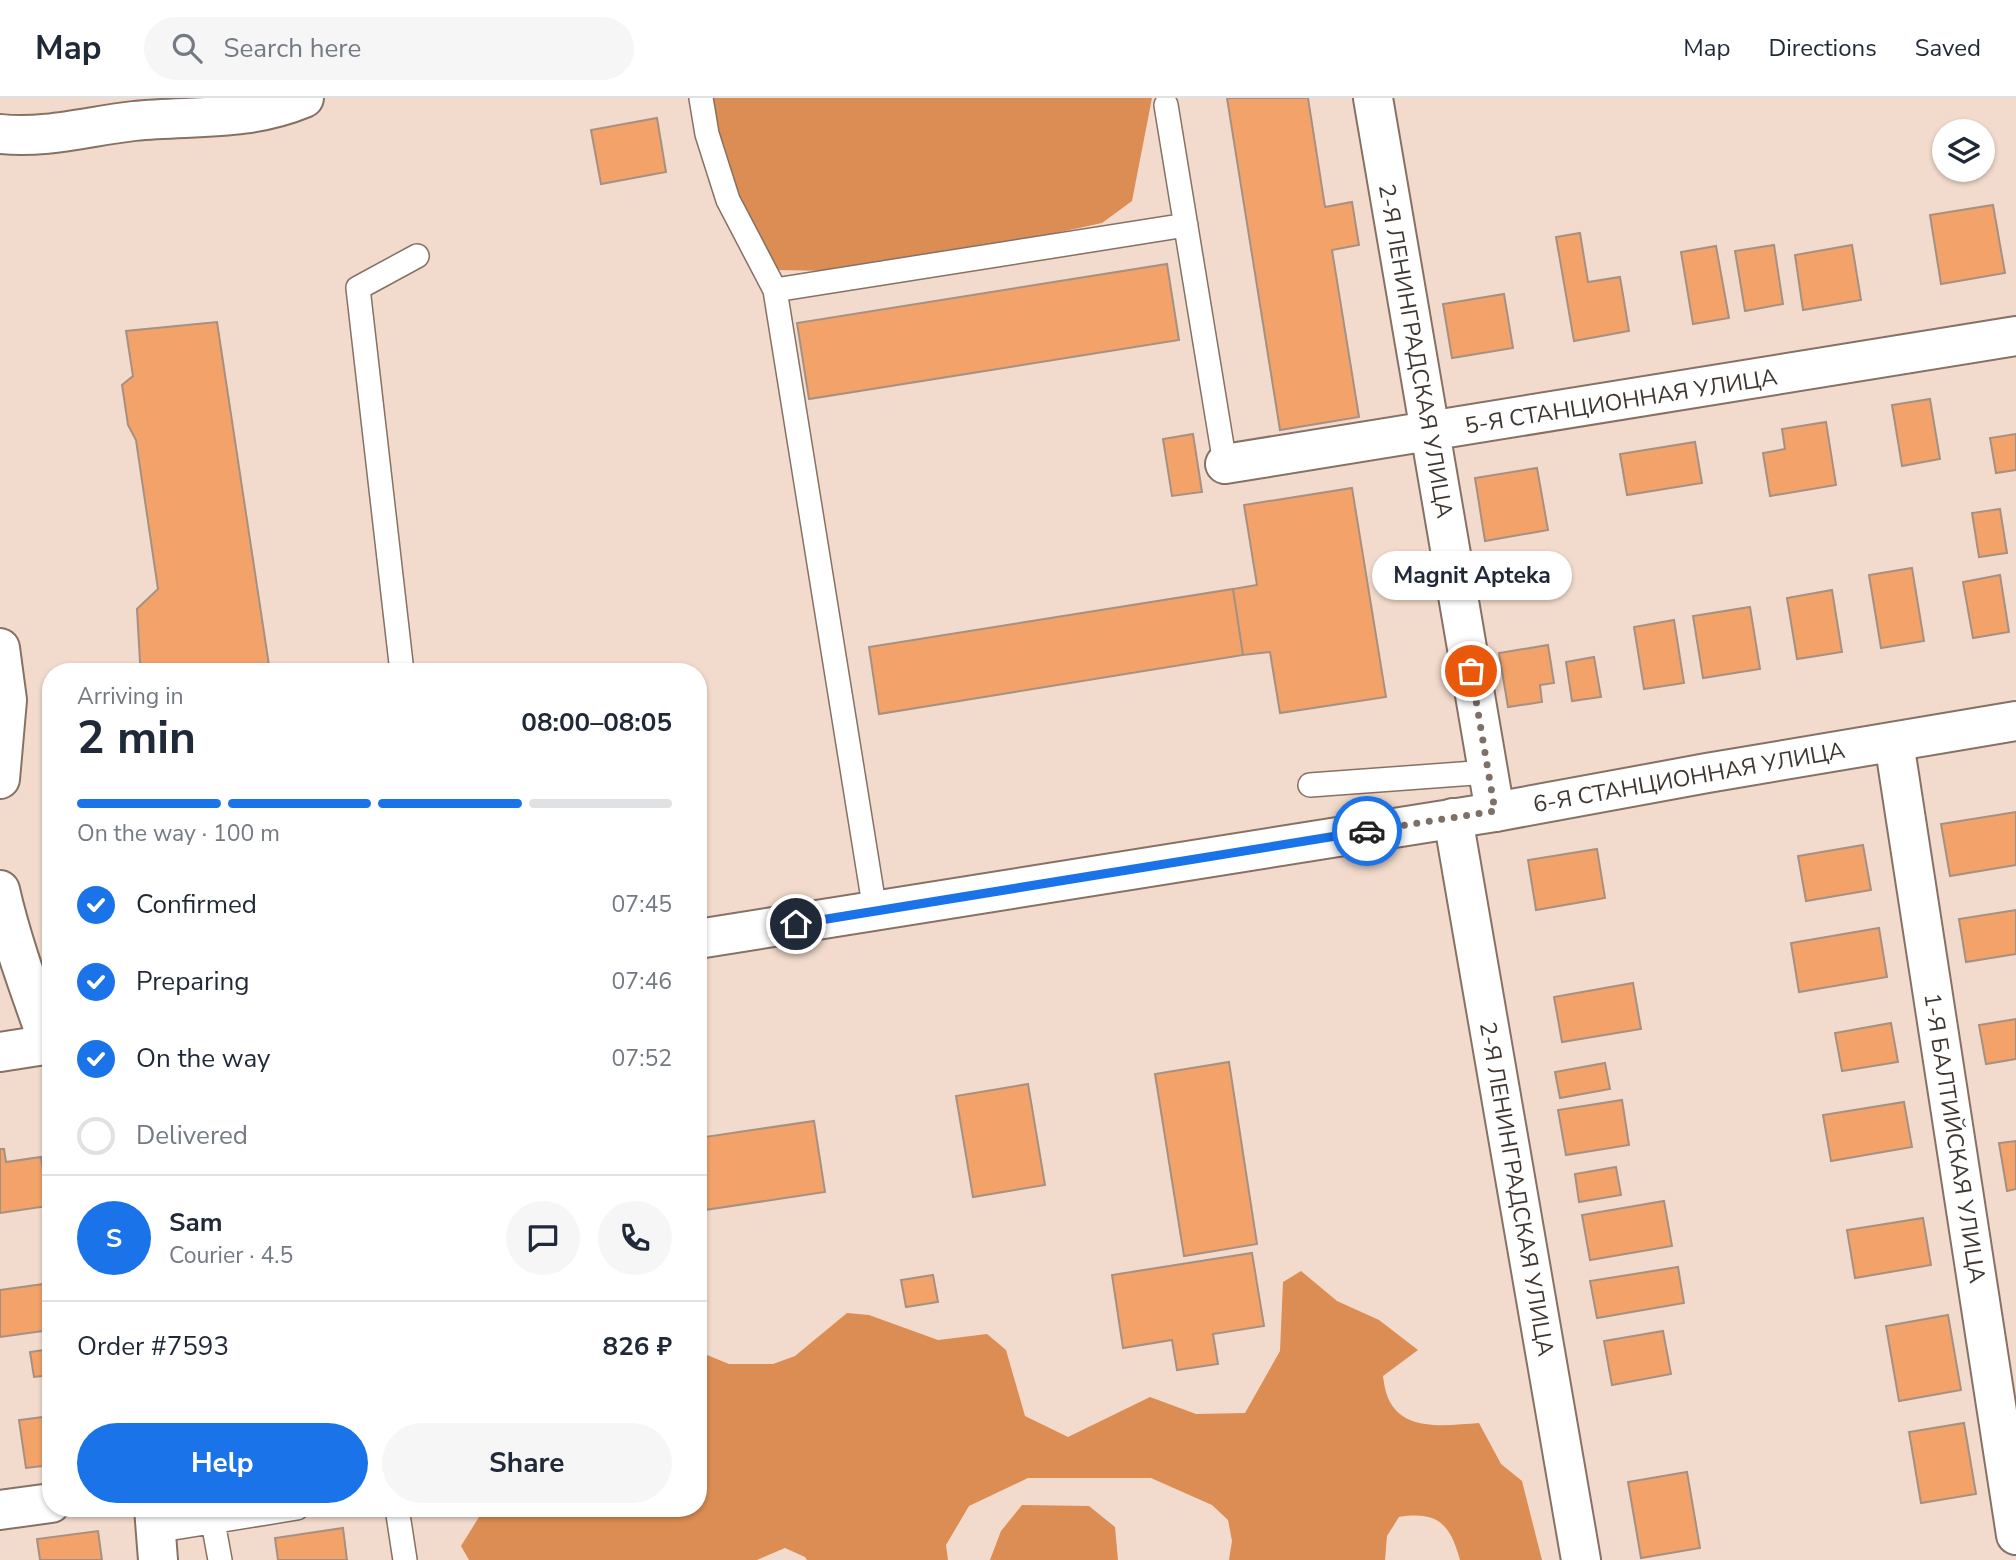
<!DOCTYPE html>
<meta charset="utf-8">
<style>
body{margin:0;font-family:"Nunito Sans",sans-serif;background:#f6f6f7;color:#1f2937;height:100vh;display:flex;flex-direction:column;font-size:26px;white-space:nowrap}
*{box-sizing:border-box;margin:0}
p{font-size:23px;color:#747a83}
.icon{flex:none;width:38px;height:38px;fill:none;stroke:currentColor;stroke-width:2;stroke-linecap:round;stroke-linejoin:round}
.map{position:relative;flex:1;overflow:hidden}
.drawer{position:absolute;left:42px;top:565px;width:665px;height:854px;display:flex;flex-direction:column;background:#fff;border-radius:28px;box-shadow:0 2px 5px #0004}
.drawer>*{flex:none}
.controls{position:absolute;left:1932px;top:21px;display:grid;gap:14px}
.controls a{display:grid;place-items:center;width:63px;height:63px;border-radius:50%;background:#fff;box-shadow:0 2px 5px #0004;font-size:35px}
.pin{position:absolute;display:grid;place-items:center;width:60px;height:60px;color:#fff;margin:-30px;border:4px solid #fff;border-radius:50%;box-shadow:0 2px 7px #0007}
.courier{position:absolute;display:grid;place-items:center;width:70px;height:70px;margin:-35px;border:5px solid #1a73e8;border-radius:50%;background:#fff;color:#222;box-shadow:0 2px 9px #0007}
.bubble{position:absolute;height:49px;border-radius:24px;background:#fff;box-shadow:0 2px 5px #0004;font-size:23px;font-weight:700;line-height:49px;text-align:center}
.head em{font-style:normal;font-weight:700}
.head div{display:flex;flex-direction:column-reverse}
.head{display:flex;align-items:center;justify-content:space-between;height:119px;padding:0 35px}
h1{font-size:46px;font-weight:700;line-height:52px}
.bar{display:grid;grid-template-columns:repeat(4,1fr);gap:10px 7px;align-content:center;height:84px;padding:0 35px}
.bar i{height:9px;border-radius:5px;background:#e0e1e3}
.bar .selected{background:#1a73e8}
.bar p{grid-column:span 4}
.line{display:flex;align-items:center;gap:18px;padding:0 35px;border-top:2px solid #e0e1e3}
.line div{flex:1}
.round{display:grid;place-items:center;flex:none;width:74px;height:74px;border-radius:37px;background:#f6f6f7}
ol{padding:0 35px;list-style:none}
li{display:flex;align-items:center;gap:21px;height:77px}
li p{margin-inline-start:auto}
li .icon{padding:7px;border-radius:50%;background:#1a73e8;color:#fff;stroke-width:4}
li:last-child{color:#747a83}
li i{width:38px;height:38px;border:4px solid #e0e1e3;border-radius:50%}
.action{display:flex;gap:14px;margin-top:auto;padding:14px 35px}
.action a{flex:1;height:80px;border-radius:42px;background:#1a73e8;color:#fff;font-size:28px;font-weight:700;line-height:80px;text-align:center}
.action a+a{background:#f6f6f7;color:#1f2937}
header{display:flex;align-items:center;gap:42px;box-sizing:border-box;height:98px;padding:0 35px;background:#fff;border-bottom:2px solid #e0e1e3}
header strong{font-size:33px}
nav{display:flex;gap:38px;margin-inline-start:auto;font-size:24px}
.search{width:490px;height:63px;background:#f6f6f7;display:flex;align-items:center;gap:18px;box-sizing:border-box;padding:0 24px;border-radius:38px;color:#747a83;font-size:26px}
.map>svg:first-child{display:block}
.forest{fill:#db8d54}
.building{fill:#f3a36a;stroke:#a59082;stroke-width:2}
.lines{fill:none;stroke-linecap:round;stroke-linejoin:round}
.lane-casing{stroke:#867164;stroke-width:26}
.street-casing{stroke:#867164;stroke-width:42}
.secondary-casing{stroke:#867164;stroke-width:42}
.lane{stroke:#fff;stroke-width:23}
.street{stroke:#fff;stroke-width:38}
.secondary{stroke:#fff;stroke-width:38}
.done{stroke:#7e7067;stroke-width:7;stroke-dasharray:0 12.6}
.route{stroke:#1a73e8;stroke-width:9}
.labels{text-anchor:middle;stroke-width:6;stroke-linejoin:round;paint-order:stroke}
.street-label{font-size:23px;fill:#3f3630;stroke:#fff}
</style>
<header>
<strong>Map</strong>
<div class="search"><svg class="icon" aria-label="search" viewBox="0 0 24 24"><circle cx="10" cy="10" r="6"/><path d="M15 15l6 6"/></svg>Search here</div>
<nav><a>Map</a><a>Directions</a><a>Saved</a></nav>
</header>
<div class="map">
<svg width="2016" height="1462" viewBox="0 0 2016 1462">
<rect width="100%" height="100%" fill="#f2dbcc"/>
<path class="forest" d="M708,0H1152L1132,103L1102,125L957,156L834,173L774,172L734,100Z
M1301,1173L1337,1203L1379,1222L1418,1252L1383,1278C1384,1285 1385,1293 1388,1300C1403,1335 1448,1327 1479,1325L1501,1366L1522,1383L1542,1462H1460C1450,1425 1437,1413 1399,1419L1387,1438L1385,1462H1229L1232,1443L1228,1422L1212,1407L1151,1380H1028L969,1408L946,1447L948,1462H807L805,1459L785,1450L757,1462H469L461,1448L484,1411L698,1410V1261L707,1257L729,1266H773L795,1258L847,1215L869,1217L938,1242L987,1236L1006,1252L1025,1318L1068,1339L1150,1299L1196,1316L1245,1315L1280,1253L1283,1184Z
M1022,1407L1089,1408L1115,1429L1118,1462H990L1001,1433Z"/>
<path class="building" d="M1227,0H1308L1325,109L1352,104L1359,147L1332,152L1359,319L1280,332Z
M657,20L666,74L601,86L591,32Z
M1993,107L2005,175L1941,186L1930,117Z
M1580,135L1588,184L1620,179L1629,233L1574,243L1556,139Z
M1774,147L1783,206L1745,213L1735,153Z
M1852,147L1861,202L1803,212L1795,157Z
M1716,148L1729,220L1693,226L1681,154Z
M1167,166L1179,242L809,301L797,225Z
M1504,196L1513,250L1452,260L1443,206Z
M217,224L270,574H148L140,564L137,511L158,491L136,342L128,327L122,287L133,278L126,233Z
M1930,301L1940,361L1902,368L1892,307Z
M1826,324L1836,387L1770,398L1763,355L1785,351L1782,331Z
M1193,336L1202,394L1172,398L1163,341Z
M2016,336V372L1996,375L1990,340Z
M1695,344L1702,385L1627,397L1620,356Z
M1537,370L1548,432L1485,443L1475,380Z
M1352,390L1386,599L1280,615L1270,554L1243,557L1233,491L1257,487L1244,407Z
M2000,411L2007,455L1979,459L1972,415Z
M1912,470L1924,543L1881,550L1869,477Z
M2000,477L2009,534L1973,540L1963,484Z
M1233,491L1243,557L879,616L869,549Z
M1832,492L1842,554L1797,561L1787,500Z
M1750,509L1760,571L1703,580L1693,518Z
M1674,522L1684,585L1644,591L1634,529Z
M1548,547L1554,585L1540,587L1542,604L1508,609L1499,555Z
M1594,559L1601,599L1572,603L1566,564Z
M2016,714V767L1950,778L1941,726Z
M1863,747L1871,792L1806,803L1798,758Z
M1597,751L1605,800L1536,812L1528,762Z
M2016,812V856L1966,864L1959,821Z
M1879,830L1887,879L1799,894L1791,845Z
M1633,885L1641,931L1562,944L1554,899Z
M2016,921V961L1986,966L1979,927Z
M1891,925L1898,964L1842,973L1835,935Z
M1229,964L1257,1146L1184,1158L1155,976Z
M1605,965L1610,991L1560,1000L1555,974Z
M1028,986L1045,1087L973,1099L956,998Z
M1622,1002L1629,1047L1566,1057L1558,1012Z
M1904,1004L1912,1049L1831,1063L1823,1017Z
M814,1023L825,1094L698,1113V1040Z
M2016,1043V1091L2007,1093L1999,1045Z
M0,1051H4L6,1064L41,1059L48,1108L0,1115Z
M1616,1069L1621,1097L1579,1104L1575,1076Z
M1664,1103L1672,1148L1590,1162L1582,1117Z
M1923,1120L1931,1167L1855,1180L1847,1132Z
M1252,1155L1264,1228L1213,1236L1218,1266L1177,1272L1172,1242L1123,1250L1112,1177Z
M1678,1169L1684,1205L1597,1220L1590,1183Z
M933,1177L938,1204L906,1209L901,1182Z
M51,1185V1232L0,1239V1192Z
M1948,1217L1961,1292L1899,1303L1886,1228Z
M1663,1233L1671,1276L1612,1287L1604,1243Z
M51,1251V1277L34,1279L30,1254Z
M51,1318V1367L26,1370L19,1322Z
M1964,1325L1976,1396L1921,1405L1909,1334Z
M1687,1374L1700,1450L1641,1460L1628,1384Z
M343,1430L347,1462H278L275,1440Z
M98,1433L102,1462H40L37,1441Z"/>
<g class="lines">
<g class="lane-casing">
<path id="lane" d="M701,0L707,36L728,102L775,192L875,813
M1166,7L1225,366
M775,192L1186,127
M402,574L358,190L417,158
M1310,687L1488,674
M397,1410L405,1462
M213,1424L220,1462
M155,1433L297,1410"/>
</g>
<g class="street-casing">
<path id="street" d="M1373,0L1495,714
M0,36C45,41 90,28 134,23C194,17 246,24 304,0
M1225,366L2016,238
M0,550L7,602L0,681
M1894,644L2016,1437
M1453,720L1581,1462
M0,792C12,845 31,895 49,946
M154,1410L158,1462
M0,1412L51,1405"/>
</g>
<g class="secondary-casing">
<path id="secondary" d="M698,841L1495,714L1707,675L2016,623
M0,954L51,946"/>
</g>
<use href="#lane" class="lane"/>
<use href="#street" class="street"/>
<use href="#secondary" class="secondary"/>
</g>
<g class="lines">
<path class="done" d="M1367,733L1495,713L1471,573"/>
<path class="route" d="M796,826L1367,733"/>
</g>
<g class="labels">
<g class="street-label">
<text transform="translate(1416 253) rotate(80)" y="8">2-Я ЛЕНИНГРАДСКАЯ УЛИЦА</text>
<text transform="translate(1621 303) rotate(-9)" y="8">5-Я СТАНЦИОННАЯ УЛИЦА</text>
<text transform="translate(1689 679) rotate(-10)" y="8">6-Я СТАНЦИОННАЯ УЛИЦА</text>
<text transform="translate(1955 1040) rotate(81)" y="8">1-Я БАЛТИЙСКАЯ УЛИЦА</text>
<text transform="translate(1517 1091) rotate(80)" y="8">2-Я ЛЕНИНГРАДСКАЯ УЛИЦА</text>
</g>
</g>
</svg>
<div class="controls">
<a><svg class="icon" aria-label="layers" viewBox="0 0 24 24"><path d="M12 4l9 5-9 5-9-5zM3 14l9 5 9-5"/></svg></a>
</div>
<div class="pin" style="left:1471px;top:573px;background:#ea580c"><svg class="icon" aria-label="bag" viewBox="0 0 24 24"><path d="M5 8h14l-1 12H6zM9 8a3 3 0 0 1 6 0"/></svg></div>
<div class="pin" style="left:796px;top:826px;background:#1f2937"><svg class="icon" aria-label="home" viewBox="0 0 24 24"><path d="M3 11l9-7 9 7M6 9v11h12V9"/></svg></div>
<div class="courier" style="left:1367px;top:733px"><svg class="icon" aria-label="car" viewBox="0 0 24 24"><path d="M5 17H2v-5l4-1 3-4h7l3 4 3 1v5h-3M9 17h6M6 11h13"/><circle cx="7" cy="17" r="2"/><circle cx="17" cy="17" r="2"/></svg></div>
<div class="bubble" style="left:1372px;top:453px;width:200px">Magnit Apteka</div>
<section class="drawer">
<div class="head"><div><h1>2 min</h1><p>Arriving in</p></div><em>08:00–08:05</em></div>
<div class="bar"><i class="selected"></i><i class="selected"></i><i class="selected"></i><i></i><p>On the way · 100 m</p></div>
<ol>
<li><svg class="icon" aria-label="check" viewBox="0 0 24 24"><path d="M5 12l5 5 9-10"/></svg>Confirmed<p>07:45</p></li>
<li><svg class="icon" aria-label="check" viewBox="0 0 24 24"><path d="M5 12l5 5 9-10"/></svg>Preparing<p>07:46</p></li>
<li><svg class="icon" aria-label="check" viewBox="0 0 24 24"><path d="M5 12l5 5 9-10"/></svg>On the way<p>07:52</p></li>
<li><i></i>Delivered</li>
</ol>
<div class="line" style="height:126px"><b class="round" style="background:#1a73e8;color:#fff">S</b><div><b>Sam</b><p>Courier · 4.5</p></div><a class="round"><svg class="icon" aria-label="chat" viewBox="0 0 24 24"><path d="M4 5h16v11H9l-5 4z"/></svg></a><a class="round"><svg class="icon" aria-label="phone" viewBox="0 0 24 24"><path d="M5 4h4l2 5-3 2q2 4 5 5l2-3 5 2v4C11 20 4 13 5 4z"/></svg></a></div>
<div class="line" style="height:91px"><div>Order #7593</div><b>826 ₽</b></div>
<div class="action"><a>Help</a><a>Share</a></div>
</section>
</div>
